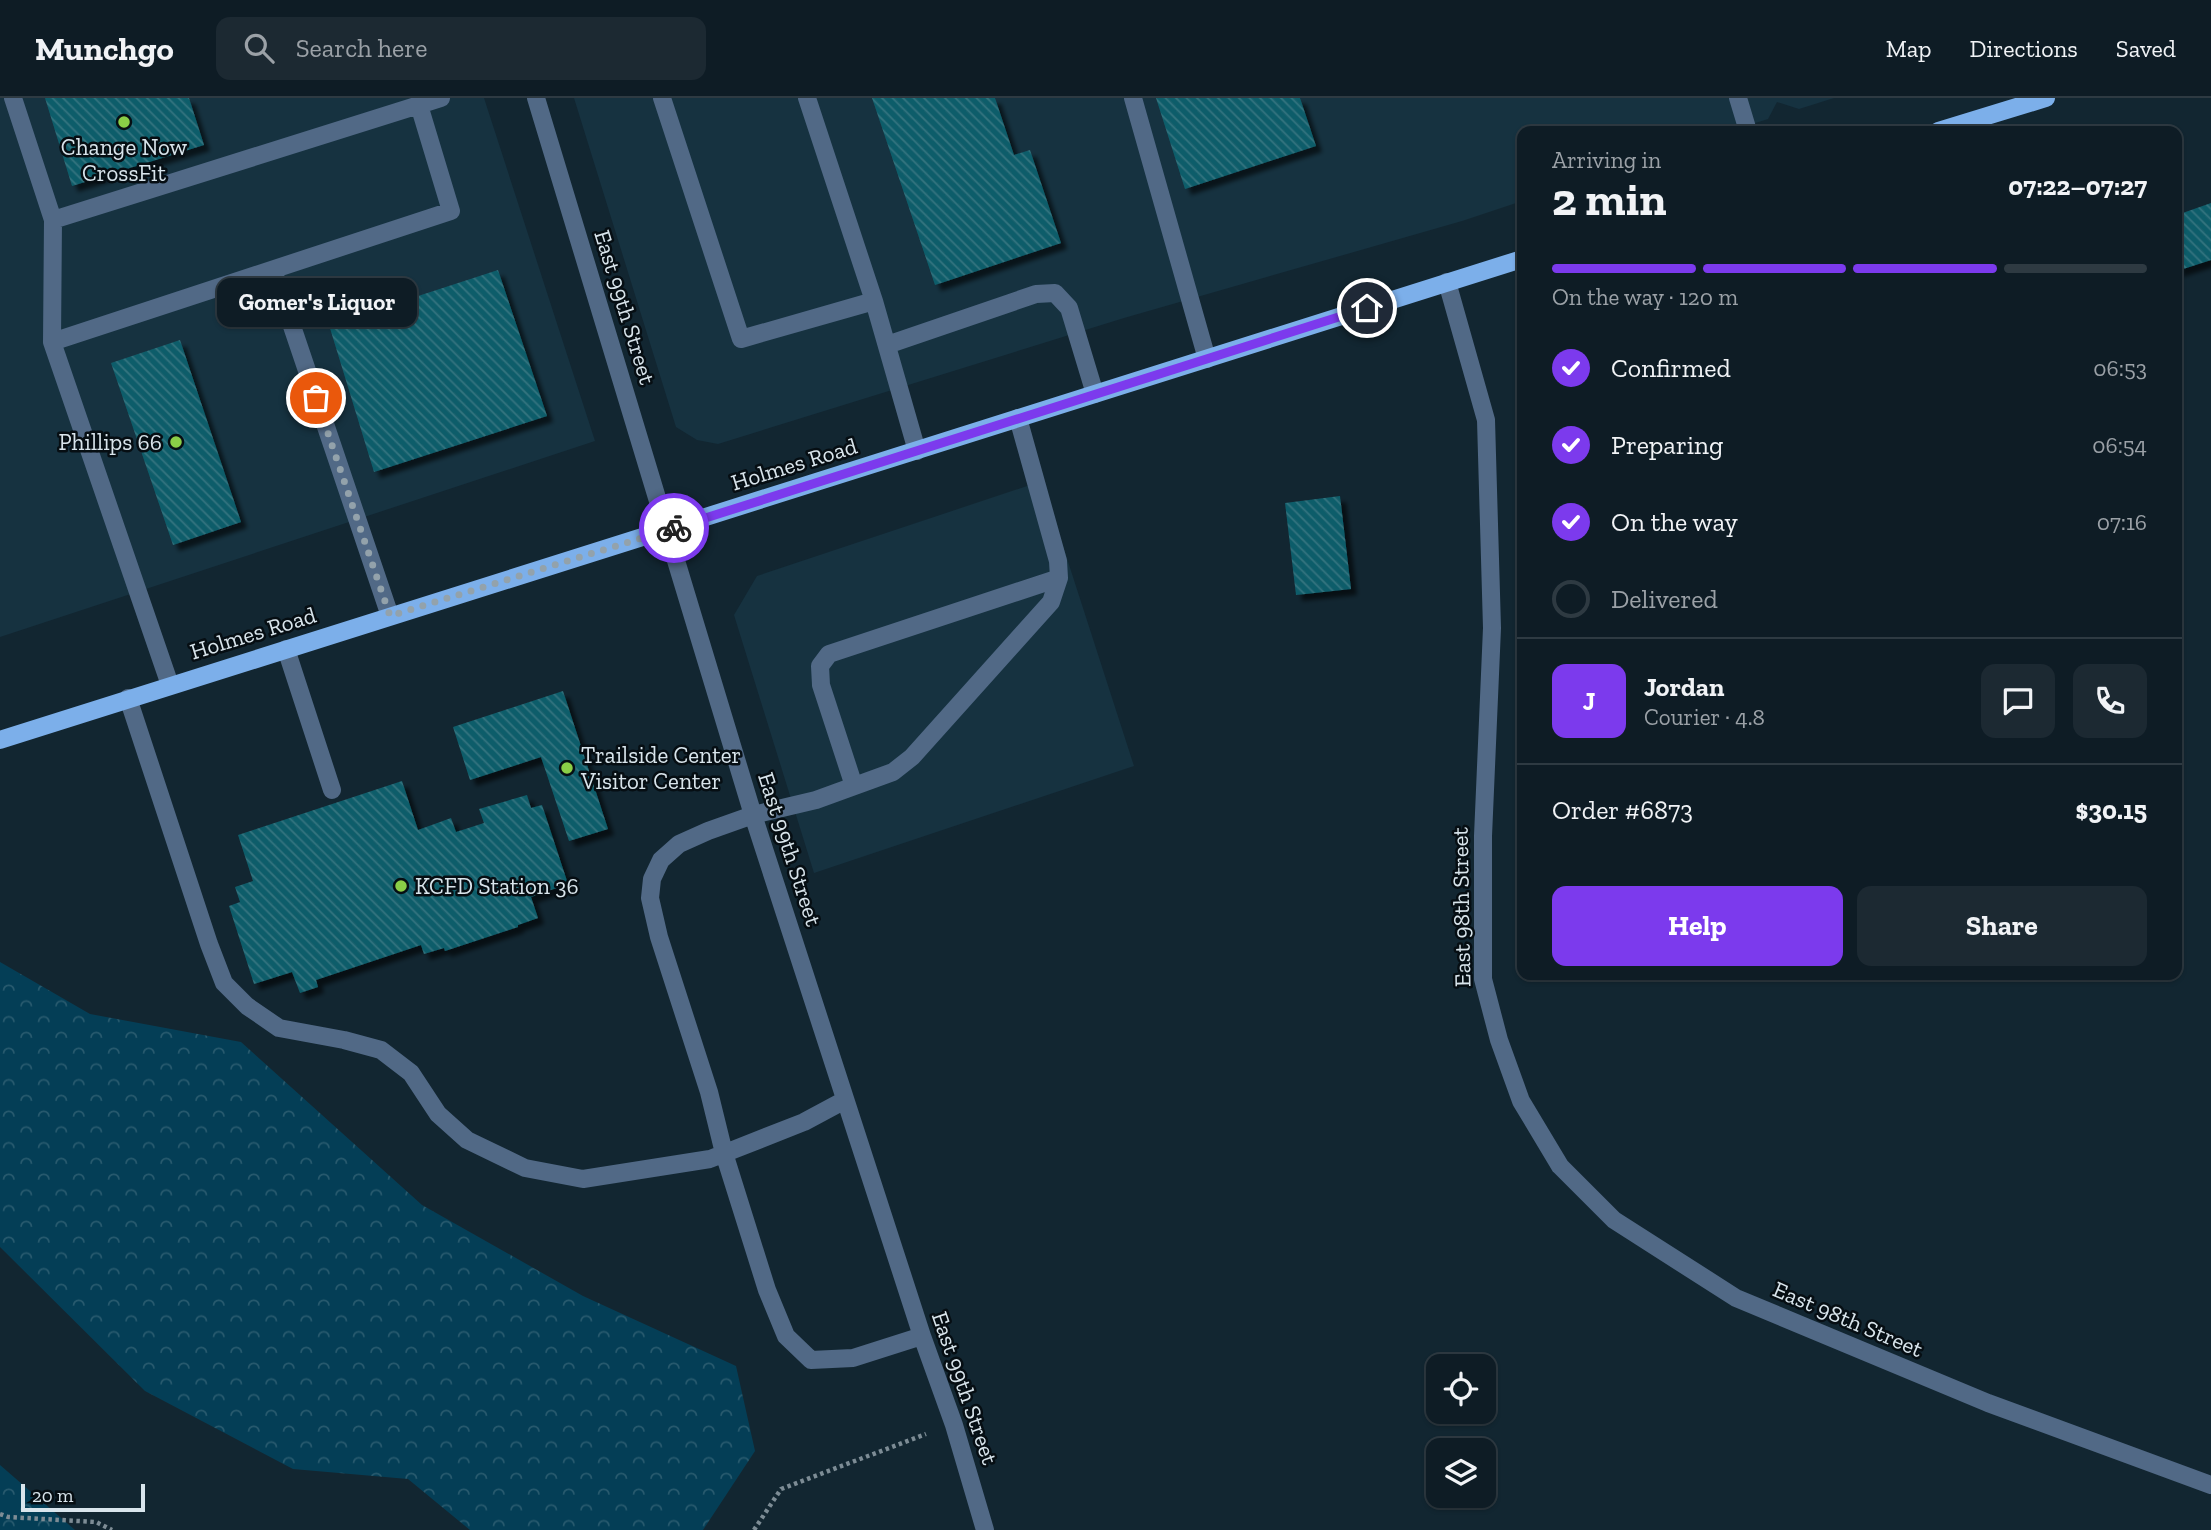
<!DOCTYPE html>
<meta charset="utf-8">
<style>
body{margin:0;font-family:"Zilla Slab",serif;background:#1c2932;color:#f1f3f6;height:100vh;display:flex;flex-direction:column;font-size:26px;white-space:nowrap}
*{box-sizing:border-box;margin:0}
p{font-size:23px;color:#9ba1a7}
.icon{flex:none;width:38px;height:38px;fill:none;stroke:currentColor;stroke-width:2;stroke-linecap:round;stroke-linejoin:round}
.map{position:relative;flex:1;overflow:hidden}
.panel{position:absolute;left:1517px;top:28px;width:665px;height:854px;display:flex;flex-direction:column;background:#0e1c25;border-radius:14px;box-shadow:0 2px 5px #0004,0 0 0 2px #2e3a42}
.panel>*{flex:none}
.controls{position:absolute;left:1426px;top:1256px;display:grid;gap:14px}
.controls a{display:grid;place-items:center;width:70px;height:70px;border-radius:14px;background:#0e1c25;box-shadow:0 2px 5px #0004,0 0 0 2px #2e3a42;font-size:35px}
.scale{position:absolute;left:21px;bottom:18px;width:124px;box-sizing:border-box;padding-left:7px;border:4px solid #d9e5ec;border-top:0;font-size:19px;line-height:24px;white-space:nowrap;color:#d9e5ec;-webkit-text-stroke:5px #060e13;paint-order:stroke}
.pin{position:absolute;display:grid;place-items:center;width:60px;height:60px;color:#fff;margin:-30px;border:4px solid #fff;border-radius:50%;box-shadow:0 2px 7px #0007}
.courier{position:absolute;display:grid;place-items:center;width:70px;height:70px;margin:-35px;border:5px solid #7c3aed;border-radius:50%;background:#fff;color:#222;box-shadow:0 2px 9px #0007}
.bubble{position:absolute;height:49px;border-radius:14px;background:#0e1c25;box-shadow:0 2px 5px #0004,0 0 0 2px #2e3a42;font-size:23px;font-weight:700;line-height:49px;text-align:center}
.head em{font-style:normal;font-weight:700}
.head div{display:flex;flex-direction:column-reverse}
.head{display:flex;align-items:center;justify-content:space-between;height:119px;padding:0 35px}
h1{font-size:46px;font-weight:700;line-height:52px}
.bar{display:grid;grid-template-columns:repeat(4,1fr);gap:10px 7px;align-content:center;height:84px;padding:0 35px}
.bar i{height:9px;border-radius:5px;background:#2e3a42}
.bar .current{background:#7c3aed}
.bar p{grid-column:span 4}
.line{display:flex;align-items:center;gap:18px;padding:0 35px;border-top:2px solid #2e3a42}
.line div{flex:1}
.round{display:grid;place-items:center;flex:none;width:74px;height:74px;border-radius:14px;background:#1c2932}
ol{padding:0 35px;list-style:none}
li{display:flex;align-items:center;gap:21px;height:77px}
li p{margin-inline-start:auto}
li .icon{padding:7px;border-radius:50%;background:#7c3aed;color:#fff;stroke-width:4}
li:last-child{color:#9ba1a7}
li i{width:38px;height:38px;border:4px solid #2e3a42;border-radius:50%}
.button{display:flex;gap:14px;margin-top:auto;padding:14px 35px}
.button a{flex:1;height:80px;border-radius:14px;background:#7c3aed;color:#fff;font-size:28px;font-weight:700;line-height:80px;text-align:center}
.button a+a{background:#1c2932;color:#f1f3f6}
header{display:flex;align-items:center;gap:42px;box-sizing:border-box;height:98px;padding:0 35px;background:#0e1c25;border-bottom:2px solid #2e3a42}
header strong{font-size:33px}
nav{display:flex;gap:38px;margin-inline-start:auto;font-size:24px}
.search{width:490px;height:63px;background:#1c2932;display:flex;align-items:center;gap:18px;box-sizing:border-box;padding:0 24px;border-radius:14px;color:#9ba1a7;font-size:26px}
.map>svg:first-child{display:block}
.built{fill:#163240}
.forest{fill:url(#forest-crowns)}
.building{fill:url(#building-back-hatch);filter:url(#shadow)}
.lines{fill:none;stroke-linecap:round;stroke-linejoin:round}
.path{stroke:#7d8c95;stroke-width:4.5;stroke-dasharray:3.5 3.5;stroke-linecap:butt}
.minor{stroke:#516986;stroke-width:18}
.major{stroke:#7cafea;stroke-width:18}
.done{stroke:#93a2ab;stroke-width:7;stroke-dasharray:0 12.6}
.route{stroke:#7c3aed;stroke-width:9}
.poi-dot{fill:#8ace47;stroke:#060e13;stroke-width:2.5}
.labels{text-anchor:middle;stroke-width:5;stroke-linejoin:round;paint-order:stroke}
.poi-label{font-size:23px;fill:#d9e5ec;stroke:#060e13;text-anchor:start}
.street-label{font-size:23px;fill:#d9e5ec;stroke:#060e13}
</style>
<header>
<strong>Munchgo</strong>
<div class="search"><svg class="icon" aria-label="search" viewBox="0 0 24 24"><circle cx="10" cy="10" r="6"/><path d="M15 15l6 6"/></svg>Search here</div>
<nav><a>Map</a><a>Directions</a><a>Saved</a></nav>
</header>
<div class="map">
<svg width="2211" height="1432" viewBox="0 0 2211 1432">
<defs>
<pattern id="forest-crowns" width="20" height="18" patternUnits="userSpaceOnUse" patternTransform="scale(1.75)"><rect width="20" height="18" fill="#043e56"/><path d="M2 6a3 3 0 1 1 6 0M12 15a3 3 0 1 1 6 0" fill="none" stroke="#285a6e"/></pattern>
<pattern id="building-back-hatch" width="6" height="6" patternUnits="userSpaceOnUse" patternTransform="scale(1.75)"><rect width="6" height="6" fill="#115d6a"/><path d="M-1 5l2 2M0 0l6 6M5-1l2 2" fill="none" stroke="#33747f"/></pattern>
<filter id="shadow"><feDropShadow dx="6" dy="6" stdDeviation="2" flood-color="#0009"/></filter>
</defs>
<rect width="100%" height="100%" fill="#122631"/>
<path class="built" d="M0,0H484L595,343L0,539Z
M574,0H1834L1799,11L1777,4L1768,21L1730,33H1522V103L1462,123L1124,220L718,346L697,342L676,329Z
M1042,383L1134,668L814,775L734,517L757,478Z"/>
<path class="forest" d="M0,864L90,916L241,944L422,1107L583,1198L736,1268L755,1353L703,1432H470L408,1381L293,1371L145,1293L0,1149Z
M0,1367L75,1432H0Z"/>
<path class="building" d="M45,0H189L204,47L72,88Z
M872,0H995L1014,57L1030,52L1061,145L935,187Z
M1156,0H1300L1316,48L1185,91Z
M2211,105V162L2177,173V117Z
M498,172L547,318L374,374L329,227Z
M180,242L241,424L173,447L111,265Z
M1340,398L1351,491L1296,497L1285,405Z
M563,593L608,731L569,743L541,659L470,682L453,629Z
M402,683L418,732L451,720L456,734L484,725L479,711L527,697L531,710L542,707L568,786L531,799L538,820L518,827V829L445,853L444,850L424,856L421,847L316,882L318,889L300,895L292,874L254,886L229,808L240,804L235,789L253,783L238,737Z"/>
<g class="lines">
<path class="path" d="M0,1416L8,1419L96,1424L112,1432
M754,1432L781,1391L926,1336"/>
<path class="minor" d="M13,0L53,122L52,244L170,587
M536,0L753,717L922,1238L954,1327L985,1432
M662,0L741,241L874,203L917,353
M807,0L874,203
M1133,0L1207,261
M1738,0L1748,33
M53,122L419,7
M273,172L390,518
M1447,184L1486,322L1492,530L1483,738V881L1499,942L1521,1003L1560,1068L1614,1122L1736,1200L1988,1305L2211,1387
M52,244L451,113L419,7L441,0
M887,247L1036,196L1055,195L1069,210L1095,296
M286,551L332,692
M128,600L209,846L224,885L247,908L279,930L344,942L381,952L411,975L438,1016L467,1042L525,1070L583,1081L710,1061L804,1024L845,1002
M854,688L821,587L820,568L829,556L1059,480
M922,1238L853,1260L811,1262L786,1238L767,1192L724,1055L709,994L659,839L650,800L652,781L661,762L679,746L708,733L753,717L816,702L893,674L912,659L1051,504L1059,480L1058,463L1018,320"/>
<path class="major" d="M1938,33L2046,0
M0,642L1522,161"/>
</g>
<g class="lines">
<path class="done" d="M316,300L390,518L674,430"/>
<path class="route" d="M674,430L1367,210"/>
</g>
<g class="poi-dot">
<circle cx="124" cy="24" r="7"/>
<circle cx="176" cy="344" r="7"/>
<circle cx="567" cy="670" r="7"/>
<circle cx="401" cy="788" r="7"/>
</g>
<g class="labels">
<g class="poi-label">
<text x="124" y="57" text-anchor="middle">Change Now<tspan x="124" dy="26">CrossFit</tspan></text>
<text x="162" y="352" text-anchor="end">Phillips 66</text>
<text x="581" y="665">Trailside Center<tspan x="581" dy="26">Visitor Center</tspan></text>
<text x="415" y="796">KCFD Station 36</text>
</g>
<g class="street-label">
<text transform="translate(625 209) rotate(73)" y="8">East 99th Street</text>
<text transform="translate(794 366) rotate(-17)" y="8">Holmes Road</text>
<text transform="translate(253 535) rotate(-17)" y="8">Holmes Road</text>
<text transform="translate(790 751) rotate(72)" y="8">East 99th Street</text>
<text transform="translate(1461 809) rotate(-91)" y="8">East 98th Street</text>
<text transform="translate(1848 1221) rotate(23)" y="8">East 98th Street</text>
<text transform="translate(965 1290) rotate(71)" y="8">East 99th Street</text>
</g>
</g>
</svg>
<div class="controls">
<a><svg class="icon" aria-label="locate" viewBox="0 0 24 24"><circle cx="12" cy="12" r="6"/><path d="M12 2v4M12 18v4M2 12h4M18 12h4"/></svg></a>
<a><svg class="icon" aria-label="layers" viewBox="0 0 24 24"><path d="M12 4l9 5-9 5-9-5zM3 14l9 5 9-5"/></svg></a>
</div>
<div class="scale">20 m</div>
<div class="pin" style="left:316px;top:300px;background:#ea580c"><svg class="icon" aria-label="bag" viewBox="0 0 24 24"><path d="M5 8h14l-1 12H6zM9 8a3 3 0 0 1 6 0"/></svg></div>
<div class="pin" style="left:1367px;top:210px;background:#1f2937"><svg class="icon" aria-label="home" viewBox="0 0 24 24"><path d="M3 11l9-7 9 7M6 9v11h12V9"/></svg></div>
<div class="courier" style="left:674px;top:430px"><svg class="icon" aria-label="bike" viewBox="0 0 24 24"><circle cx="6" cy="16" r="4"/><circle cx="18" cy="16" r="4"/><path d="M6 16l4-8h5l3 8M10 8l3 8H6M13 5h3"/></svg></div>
<div class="bubble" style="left:217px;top:180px;width:200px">Gomer's Liquor</div>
<section class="panel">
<div class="head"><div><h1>2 min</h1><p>Arriving in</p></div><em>07:22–07:27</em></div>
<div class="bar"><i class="current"></i><i class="current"></i><i class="current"></i><i></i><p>On the way · 120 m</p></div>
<ol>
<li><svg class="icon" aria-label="check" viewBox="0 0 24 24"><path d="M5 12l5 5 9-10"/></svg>Confirmed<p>06:53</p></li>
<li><svg class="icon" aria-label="check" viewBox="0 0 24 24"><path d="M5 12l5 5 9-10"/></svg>Preparing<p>06:54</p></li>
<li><svg class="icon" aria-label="check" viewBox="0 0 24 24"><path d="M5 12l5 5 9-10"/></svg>On the way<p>07:16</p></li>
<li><i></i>Delivered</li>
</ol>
<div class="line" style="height:126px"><b class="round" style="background:#7c3aed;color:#fff">J</b><div><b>Jordan</b><p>Courier · 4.8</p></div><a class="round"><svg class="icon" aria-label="chat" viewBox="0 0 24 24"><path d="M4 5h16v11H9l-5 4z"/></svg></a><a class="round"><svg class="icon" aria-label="phone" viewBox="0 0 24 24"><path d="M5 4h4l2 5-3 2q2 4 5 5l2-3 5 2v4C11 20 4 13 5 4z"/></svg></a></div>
<div class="line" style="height:91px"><div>Order #6873</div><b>$30.15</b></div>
<div class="button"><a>Help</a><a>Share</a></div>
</section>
</div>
